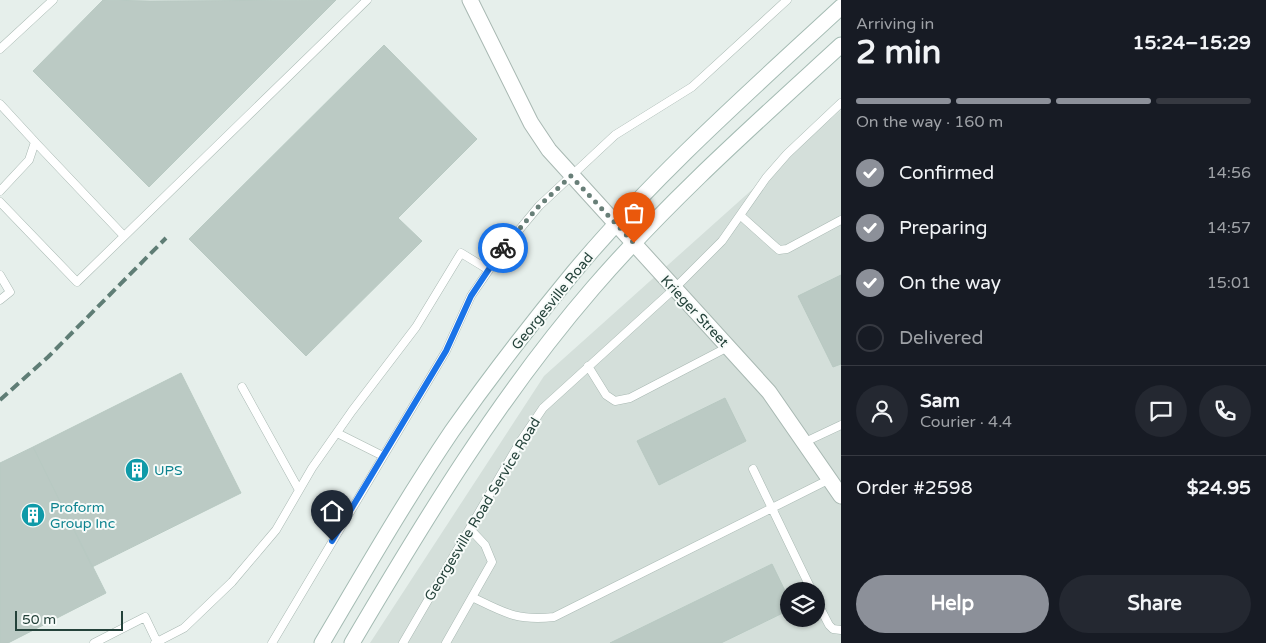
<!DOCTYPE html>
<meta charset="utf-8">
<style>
body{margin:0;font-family:"Varela Round",sans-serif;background:#242831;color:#f1f3f6;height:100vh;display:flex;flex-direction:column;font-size:19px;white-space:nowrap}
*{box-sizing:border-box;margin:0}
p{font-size:16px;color:#9ea1a6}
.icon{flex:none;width:28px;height:28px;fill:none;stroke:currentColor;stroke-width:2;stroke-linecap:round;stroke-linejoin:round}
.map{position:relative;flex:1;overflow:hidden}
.drawer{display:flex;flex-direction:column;background:#171b24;width:425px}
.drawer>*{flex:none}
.tools{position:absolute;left:780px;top:582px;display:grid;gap:10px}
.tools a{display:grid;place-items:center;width:45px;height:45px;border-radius:50%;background:#171b24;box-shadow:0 1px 4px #0004;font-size:25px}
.scale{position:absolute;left:15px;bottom:12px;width:108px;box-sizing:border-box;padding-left:5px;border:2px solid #24423a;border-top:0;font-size:14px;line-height:18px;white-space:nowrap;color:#24423a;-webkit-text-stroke:4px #f7fbf9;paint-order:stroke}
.pin{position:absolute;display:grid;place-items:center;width:42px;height:42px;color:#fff;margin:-51px -21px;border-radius:50% 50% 50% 0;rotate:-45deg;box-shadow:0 0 5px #0007}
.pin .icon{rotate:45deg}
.courier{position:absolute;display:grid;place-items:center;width:50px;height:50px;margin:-25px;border:4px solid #1a73e8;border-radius:50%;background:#fff;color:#222;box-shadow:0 1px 6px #0007}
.headline em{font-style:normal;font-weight:800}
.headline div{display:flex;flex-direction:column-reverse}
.headline{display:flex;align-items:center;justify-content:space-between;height:85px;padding:0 15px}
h1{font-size:32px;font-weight:800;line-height:38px}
.bar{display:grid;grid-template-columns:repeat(4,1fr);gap:8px 5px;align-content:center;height:60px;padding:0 15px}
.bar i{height:6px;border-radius:4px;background:#363941}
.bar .on{background:#8c9099}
.bar p{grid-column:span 4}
.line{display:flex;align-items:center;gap:12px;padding:0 15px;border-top:1px solid #363941}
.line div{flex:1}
.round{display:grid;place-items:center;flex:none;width:52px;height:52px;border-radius:26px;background:#242831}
ol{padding:0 15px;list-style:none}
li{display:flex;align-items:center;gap:15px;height:55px}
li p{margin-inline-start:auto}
li .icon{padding:5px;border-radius:50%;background:#8c9099;color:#fff;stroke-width:4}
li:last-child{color:#9ea1a6}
li i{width:28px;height:28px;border:2px solid #363941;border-radius:50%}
.action{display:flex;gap:10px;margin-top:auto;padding:10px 15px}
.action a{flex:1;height:58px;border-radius:30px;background:#8c9099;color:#fff;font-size:20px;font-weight:800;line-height:58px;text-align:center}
.action a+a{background:#242831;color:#f1f3f6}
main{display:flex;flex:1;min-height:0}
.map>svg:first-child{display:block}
.built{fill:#d4dfda;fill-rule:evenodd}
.building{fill:#bbcac4;stroke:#b8c9c2}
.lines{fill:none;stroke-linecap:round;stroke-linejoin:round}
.service-casing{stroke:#a8b8b2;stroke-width:9}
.minor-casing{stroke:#a8b8b2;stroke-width:17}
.secondary-casing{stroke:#a4bbb3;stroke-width:17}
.service{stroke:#fff;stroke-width:8}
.minor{stroke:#fff;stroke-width:15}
.secondary{stroke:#fff;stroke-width:15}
.rail{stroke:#5f7d75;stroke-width:4;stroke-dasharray:10 5;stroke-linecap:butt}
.done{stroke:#687f78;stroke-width:5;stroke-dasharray:0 9}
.route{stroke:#1a73e8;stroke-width:6}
.labels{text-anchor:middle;stroke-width:4;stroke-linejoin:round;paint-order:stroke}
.street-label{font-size:14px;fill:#24423a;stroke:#f7fbf9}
.culture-label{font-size:14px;fill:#0d838f;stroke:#f7fbf9;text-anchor:start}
</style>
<main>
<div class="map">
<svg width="841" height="643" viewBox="0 0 841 643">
<rect width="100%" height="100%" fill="#e6efeb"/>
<path class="built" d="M841,110V643H370L544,376ZM789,591H816V619H789Z"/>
<path class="building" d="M103,0L150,1L336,0L149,187L33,71Z
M384,45L477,139L398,218L422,241L306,356L189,239Z
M841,275V364L833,367L798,296Z
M181,373L241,493L92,567L33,447Z
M725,398L746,441L659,485L637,441Z
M33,447L106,593L8,643H0V463Z
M772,564L789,599V610L721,643H610Z"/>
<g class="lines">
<g class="service-casing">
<path id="service" d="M0,49L53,0
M0,104L35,142L29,160L0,191
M35,142L124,236
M0,202L77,282L367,0
M741,216L779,250L787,249L841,220
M0,275L10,292L0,300
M588,366L606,395L615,401L630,398L728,347
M242,387L299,490
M337,433L383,456
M805,442L841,425
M753,469L812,591
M472,597C505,613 517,621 554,617L830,479
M816,600L829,625L833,629L841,630
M94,643L145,617L157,642
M155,643L184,628L232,582L276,530L312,468L352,411L416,327L461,253L489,270
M272,643L446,351L471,296L504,248L539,206L615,135L692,87L787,0
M403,643L520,442L543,408L674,289L722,241L766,178L787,154L841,103
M446,643L492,562L485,545L470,529"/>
</g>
<g class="minor-casing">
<path id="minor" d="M470,0L531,123L549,150L769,392L841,496"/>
</g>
<g class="secondary-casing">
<path id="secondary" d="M322,643C364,572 406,499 452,431C490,377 531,324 573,273C654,176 749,92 841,7
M352,643C425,519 499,397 593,288C669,200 756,123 841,45"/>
</g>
<use href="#service" class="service"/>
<use href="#minor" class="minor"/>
<use href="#secondary" class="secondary"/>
<path class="rail" d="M0,400L48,357L166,238"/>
</g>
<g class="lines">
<path class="done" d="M503,248L539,206L571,176L634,243"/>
<path class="route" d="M332,541L446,351L471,296L503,248"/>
</g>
<defs>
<g id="building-disc" transform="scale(1.25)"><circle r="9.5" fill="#0f9aa8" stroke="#f7fbf9"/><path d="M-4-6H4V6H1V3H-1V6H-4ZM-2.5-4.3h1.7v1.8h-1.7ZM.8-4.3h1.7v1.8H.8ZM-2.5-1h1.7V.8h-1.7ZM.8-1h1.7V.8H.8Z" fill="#fff"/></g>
</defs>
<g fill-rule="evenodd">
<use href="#building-disc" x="137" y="470"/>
<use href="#building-disc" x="33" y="515"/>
</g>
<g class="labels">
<g class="street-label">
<text transform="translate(552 301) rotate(-51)" y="5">Georgesville Road</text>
<text transform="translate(695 311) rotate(47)" y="5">Krieger Street</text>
<text transform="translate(482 509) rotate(-59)" y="5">Georgesville Road Service Road</text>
</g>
<g class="culture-label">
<text x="154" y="475">UPS</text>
<text x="50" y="512">Proform<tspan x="50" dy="16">Group Inc</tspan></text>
</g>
</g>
</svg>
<div class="tools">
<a><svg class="icon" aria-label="layers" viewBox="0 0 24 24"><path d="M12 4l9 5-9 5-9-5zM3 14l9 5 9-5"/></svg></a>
</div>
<div class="scale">50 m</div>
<div class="pin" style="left:634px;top:243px;background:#ea580c"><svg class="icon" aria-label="bag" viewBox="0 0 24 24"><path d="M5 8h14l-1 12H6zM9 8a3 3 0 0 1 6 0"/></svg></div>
<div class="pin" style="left:332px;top:541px;background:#1f2937"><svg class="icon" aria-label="home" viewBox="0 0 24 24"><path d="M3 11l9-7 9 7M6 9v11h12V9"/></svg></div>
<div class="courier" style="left:503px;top:248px"><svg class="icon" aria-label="bike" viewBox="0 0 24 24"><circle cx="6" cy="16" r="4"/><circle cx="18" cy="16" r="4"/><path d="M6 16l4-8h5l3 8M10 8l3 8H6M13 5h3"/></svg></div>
</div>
<section class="drawer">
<div class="headline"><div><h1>2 min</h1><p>Arriving in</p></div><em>15:24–15:29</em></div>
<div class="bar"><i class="on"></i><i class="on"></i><i class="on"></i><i></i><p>On the way · 160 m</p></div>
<ol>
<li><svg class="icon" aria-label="check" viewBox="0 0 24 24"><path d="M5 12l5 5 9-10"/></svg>Confirmed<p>14:56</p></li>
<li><svg class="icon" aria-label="check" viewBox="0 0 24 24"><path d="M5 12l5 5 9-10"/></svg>Preparing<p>14:57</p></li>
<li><svg class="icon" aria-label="check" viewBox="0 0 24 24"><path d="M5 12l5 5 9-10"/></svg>On the way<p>15:01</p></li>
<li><i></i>Delivered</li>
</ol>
<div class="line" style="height:90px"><a class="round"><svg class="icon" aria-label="person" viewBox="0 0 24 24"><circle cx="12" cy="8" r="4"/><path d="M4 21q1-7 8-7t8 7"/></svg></a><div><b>Sam</b><p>Courier · 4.4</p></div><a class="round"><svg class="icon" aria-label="chat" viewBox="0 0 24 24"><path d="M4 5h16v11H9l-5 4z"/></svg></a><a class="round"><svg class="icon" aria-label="phone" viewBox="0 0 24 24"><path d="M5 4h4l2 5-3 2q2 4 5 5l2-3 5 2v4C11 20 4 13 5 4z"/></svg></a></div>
<div class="line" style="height:65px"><div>Order #2598</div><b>$24.95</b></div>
<div class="action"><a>Help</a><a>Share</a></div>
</section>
</main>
